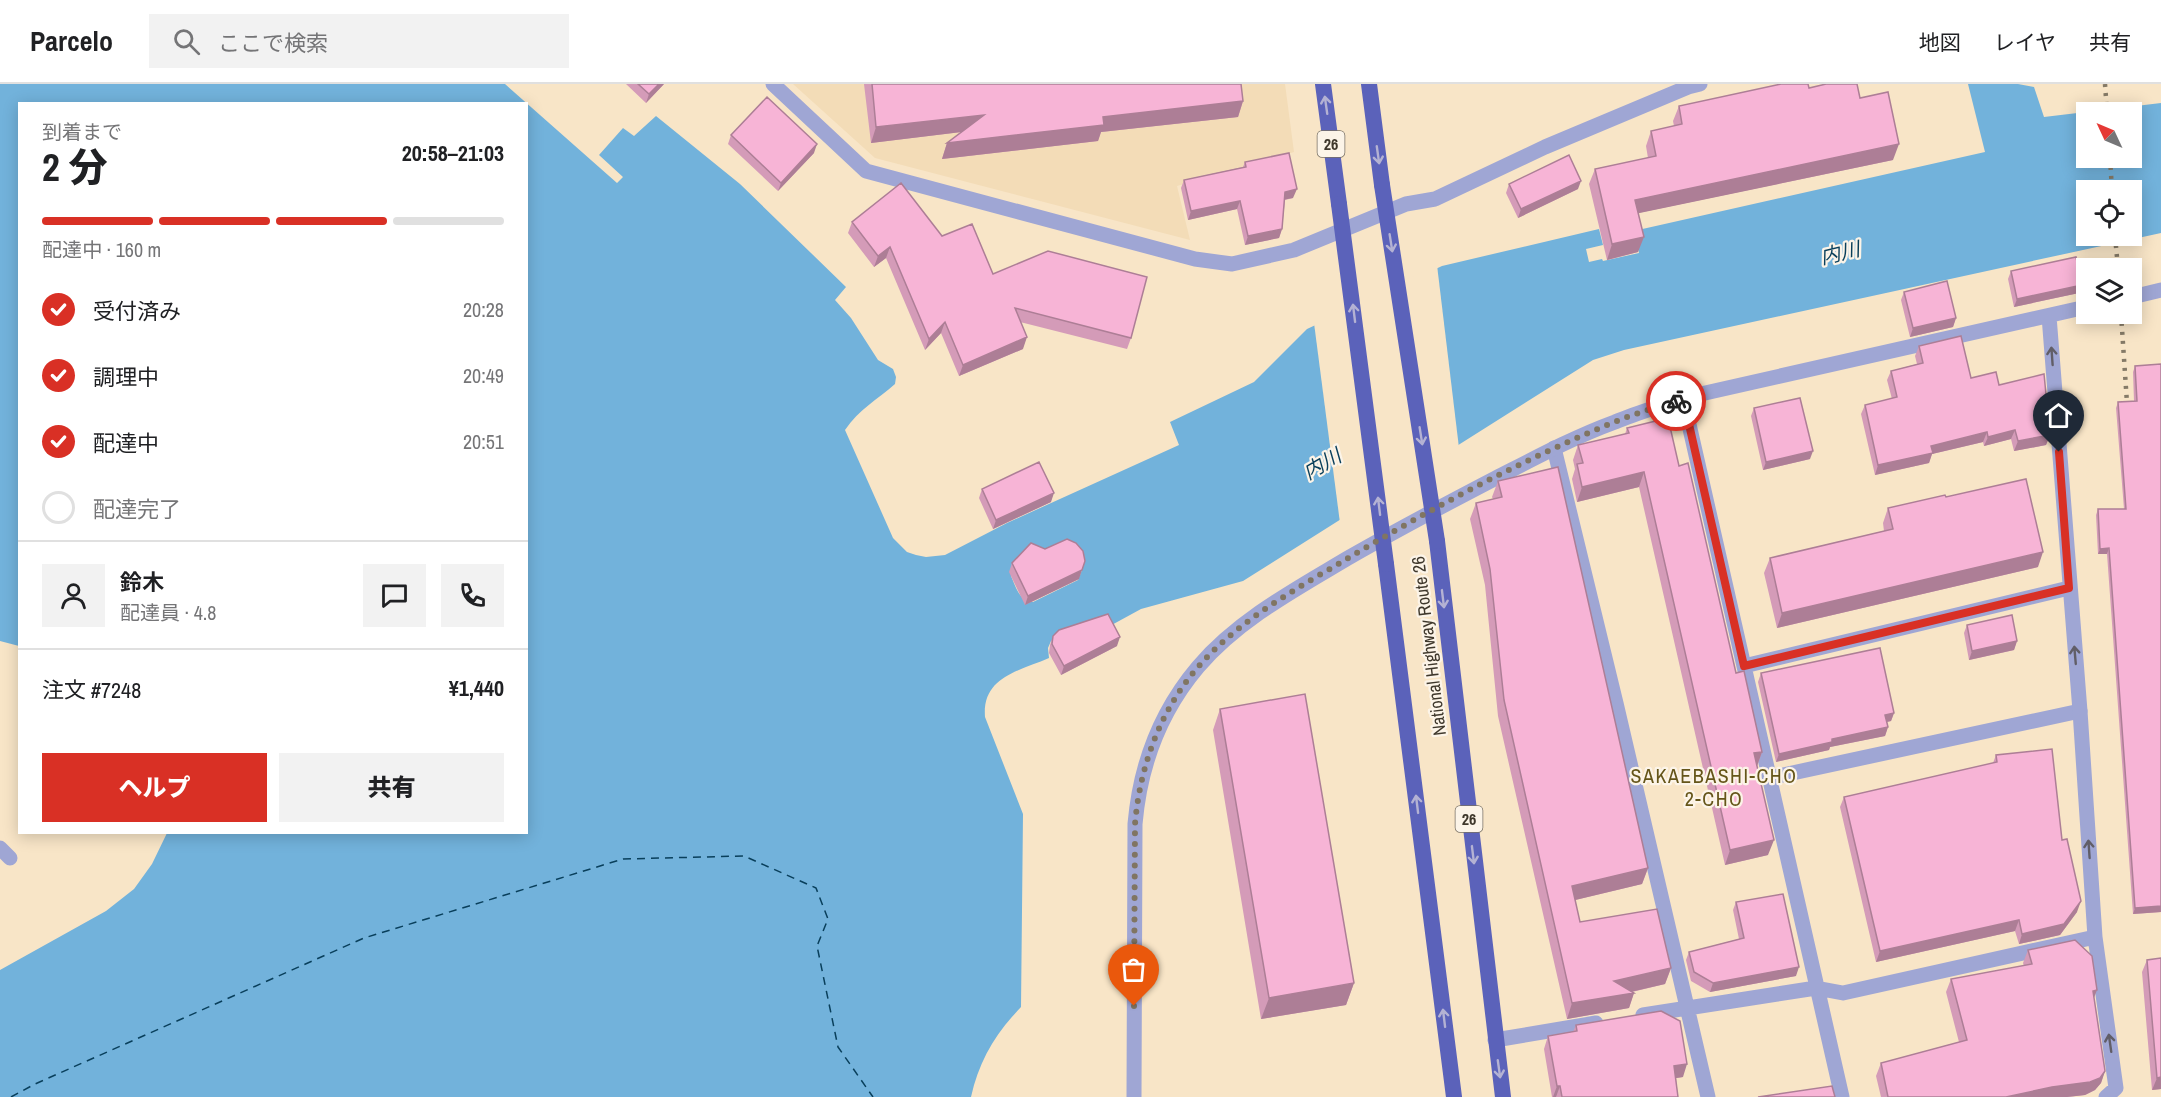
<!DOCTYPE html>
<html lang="ja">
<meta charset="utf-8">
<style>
body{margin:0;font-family:"Archivo Narrow","Noto Sans JP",sans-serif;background:#f2f2f2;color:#202124;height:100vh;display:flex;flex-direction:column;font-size:22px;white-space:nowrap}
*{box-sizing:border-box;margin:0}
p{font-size:20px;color:#757577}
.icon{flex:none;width:33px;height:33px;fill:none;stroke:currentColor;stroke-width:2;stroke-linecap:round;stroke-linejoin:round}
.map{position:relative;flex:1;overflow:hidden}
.sheet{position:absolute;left:18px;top:18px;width:510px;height:732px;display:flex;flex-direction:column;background:#fff;border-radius:0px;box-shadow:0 3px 15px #0003}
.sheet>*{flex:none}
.needle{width:39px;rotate:314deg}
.fabs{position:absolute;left:2076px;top:18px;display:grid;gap:12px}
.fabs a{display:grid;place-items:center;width:66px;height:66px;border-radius:0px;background:#fff;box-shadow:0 3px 15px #0003;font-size:30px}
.pin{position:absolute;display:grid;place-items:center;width:51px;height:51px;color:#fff;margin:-62px -26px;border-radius:50% 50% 50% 0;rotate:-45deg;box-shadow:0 0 6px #0007}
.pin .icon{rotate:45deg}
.courier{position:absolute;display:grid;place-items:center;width:60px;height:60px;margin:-30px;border:4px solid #d93025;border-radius:50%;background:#fff;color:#222;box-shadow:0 2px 8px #0007}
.summary em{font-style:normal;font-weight:800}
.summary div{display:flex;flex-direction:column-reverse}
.summary{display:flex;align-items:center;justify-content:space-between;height:102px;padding:0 24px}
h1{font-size:39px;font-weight:800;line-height:45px}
.bar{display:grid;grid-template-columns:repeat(4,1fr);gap:9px 6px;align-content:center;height:72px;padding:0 24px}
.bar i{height:8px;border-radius:4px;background:#e0e0e0}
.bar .selected{background:#d93025}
.bar p{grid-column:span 4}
.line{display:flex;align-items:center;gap:15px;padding:0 24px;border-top:2px solid #e0e0e0}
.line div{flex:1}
.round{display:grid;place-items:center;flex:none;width:63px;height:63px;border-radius:0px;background:#f2f2f2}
ol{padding:0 24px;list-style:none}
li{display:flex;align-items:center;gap:18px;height:66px}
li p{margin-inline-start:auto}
li .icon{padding:6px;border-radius:50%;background:#d93025;color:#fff;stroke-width:4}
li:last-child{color:#757577}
li i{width:33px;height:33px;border:3px solid #e0e0e0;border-radius:50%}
.primary-button{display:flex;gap:12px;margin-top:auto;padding:12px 24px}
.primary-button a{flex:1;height:69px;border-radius:0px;background:#d93025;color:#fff;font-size:24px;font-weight:800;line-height:69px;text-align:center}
.primary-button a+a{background:#f2f2f2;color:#202124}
header{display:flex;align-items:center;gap:36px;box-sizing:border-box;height:84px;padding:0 30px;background:#fff;border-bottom:2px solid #e0e0e0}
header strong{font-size:28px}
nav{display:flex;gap:33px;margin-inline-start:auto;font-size:21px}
.search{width:420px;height:54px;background:#f2f2f2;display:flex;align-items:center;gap:15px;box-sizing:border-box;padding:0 21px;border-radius:0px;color:#757577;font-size:22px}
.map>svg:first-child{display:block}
.built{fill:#f3dcb7}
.water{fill:#72b2db;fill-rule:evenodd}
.pier{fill:#f8e5c7}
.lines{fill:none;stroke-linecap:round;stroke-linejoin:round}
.ferry{stroke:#093f5b;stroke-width:1.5;stroke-dasharray:8 6;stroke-linecap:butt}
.pedestrian{stroke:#9fa6d4;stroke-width:15}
.minor{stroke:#9fa6d4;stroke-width:15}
.tertiary{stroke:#9fa6d4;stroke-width:15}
.trunk{stroke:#5b62ba;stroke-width:16}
.rail{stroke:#857a67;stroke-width:4.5;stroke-dasharray:3 6;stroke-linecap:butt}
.trunk-bridge{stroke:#5b62ba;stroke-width:16}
.wall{fill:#d49bb8}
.shaded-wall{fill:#ad7e96}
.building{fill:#f7b4d6;stroke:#ad7e96;stroke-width:1.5}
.oneway{stroke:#b4b2d3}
.oneway2{stroke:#615e67}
.done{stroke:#807562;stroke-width:6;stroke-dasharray:0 10.8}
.route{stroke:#d93025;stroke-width:8}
.labels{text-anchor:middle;stroke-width:4.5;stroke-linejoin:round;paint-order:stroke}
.shield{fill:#fcf4e8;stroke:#787064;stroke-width:1.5}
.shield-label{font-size:16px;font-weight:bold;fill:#3f382c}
.street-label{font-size:18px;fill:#3f382c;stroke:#fcf4e8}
.water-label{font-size:20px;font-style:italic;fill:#093f5b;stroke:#fcf4e8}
.neighbourhood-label{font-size:20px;letter-spacing:1.5px;fill:#655519;stroke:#fcf4e8}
</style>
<header>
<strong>Parcelo</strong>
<div class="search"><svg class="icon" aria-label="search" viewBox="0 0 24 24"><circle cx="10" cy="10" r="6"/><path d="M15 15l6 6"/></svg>ここで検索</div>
<nav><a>地図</a><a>レイヤ</a><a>共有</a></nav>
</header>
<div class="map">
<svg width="2161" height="1013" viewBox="0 0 2161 1013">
<rect width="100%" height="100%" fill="#f8e5c7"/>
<path class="built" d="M793,0H1285L1294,68L1177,102L1190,156L875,74Z"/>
<path class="water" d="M0,0H505L617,99L623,93L599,71L623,44L634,52L656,32L740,100L846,203L835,216L851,234L878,276L893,285L896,293L895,300C877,316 859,325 845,346L893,454L907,468L916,471L926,473L945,471L1007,439L1179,361L1170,338L1254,298L1307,245L1442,182L1599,145L1603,161L1586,165L1589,178L1602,175L1603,177L1639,169L1636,157L1629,158L1638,146L1985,68L1968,0H2018L2034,3L2044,33L2161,19V149L1624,266L1593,276L1243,497L1141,525L1108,543L1051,557L1048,564L1049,574C1019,587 982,593 985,633L1023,730L1021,923C995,950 979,977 971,1013H0V886L106,827L134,805L152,780L167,749L526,748V20H20L19,562L0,557ZM2086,28H2132V74H2086ZM2086,106H2132V152H2086ZM1082,486L1078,496L1033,518C1019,517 1016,503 1011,492V488Z"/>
<path class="pier" d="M1437,181L1459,364L1340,439L1314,239Z"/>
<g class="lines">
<path class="ferry" d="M11,1013L35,1000L364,854L623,775L744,772L816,804L828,835L817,862L838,963L873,1013"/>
<path class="pedestrian" d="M1769,694L2080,627"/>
<path class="minor" d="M773,0L866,87L1195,175L1232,180L1294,166L1406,120L1435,115L1545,63L1688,3L1700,0
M2132,213L2161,206
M2049,232L2080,627L2095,853L2116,1004L2106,1013
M1554,364L1616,619L1708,1013
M1744,582L2069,504
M0,764L10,774
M1643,931L1816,904L1843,909L2095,853
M1495,956L1596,939
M1842,1013L1683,314L2086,223"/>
<path class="tertiary" d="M1134,1013L1135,740C1140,682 1160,628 1198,583C1238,536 1296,505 1348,474C1397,446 1446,420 1496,394C1535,374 1574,353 1615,338C1637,329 1661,322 1683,314"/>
<path class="trunk" d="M1323,0L1339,120
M1369,0L1382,101
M1437,457L1503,1013
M1386,480L1454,1013"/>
<path class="rail" d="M2105,0L2107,28
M2110,74L2112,106
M2115,152L2118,184
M2121,230L2128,334"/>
<path class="trunk-bridge" d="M1382,101L1437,457
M1339,120L1386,480"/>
</g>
<path class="wall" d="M626,0H664L646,19Z
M864,0H1241L1243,17L1238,33L1101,48L1098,57L942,75L947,59L961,48L871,59Z
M1809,4L1860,14L1893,76L1638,129V168L1607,176L1589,100L1595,85L1648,74L1646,62L1651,47L1674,42L1673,37L1679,22Z
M731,51L814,69L778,107L728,60Z
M1245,78L1293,114L1285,116L1282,145L1279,154L1245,161L1237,125L1188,136L1181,104L1184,96L1243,83Z
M1509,100L1578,105L1518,134L1506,109Z
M852,138L942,152L993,190L1131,254L1127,265L1020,238L1023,265L959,292L941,249L925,266L886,174L874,183L848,149Z
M2011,187L2079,209L2014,223L2008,195Z
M1904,208L1956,234L1953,243L1910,253L1901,216Z
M1919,262L1971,294L1999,301L2050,351L2046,361L2014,367L2011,355L1984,362L1983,358L1932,370L1929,379L1875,391L1861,330L1865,321L1892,315L1887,296L1891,287L1917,280L1915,272Z
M2161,280V828L2133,830L2107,470H2098L2096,431L2098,425H2124L2116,324L2118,318L2134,317L2133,288L2135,282Z
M1754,324L1810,375L1763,386L1751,332Z
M1627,344L1679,382L1736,589L1762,668L1757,682L1768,771L1725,781L1639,403L1577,418L1572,395L1575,385L1573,376L1578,361L1625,350Z
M1498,397L1648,784L1642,800L1575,816L1580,838L1671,884L1665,900L1632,908L1634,909L1629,924L1567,935L1498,632L1485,501L1470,435L1476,419L1493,415L1492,413Z
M982,405L1051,418L993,445L979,414Z
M1946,413L2038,483L1777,544L1764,489L1770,474L1884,447L1883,439L1888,424Z
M1012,479L1079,495L1025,521L1009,488Z
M1967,541L2017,557L2014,566L1969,576L1964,549Z
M1053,552L1117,562L1061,591L1049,569L1050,561Z
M1761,589L1894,629L1891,637L1887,638L1888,643L1885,652L1830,663L1829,666L1776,678L1758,598Z
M1220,625L1354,899L1346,921L1261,935L1213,646Z
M1996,671L2077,828L2060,851L2019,860L2015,847L1876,878L1840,723L1844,713L1993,679Z
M1736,818L1796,892L1710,908L1691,897L1686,876L1689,868L1739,855L1733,826Z
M2028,866L2094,915L2105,987L2101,999L2095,1006L2085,1011L2067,1013H1881L1876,992L1881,979L1959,958L1946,908L1951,895L2024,882L2023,879Z
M2147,876L2161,1005L2152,1006L2142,888Z
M1576,941L1683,993L1676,994L1678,1013H1552L1544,965L1548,952L1573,948Z"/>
<path class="shaded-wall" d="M659,0H664L646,19L649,10Z
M1243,17L1238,33L1101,48L1098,57L942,75L947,59L1103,33Z
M984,31L978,46L871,59L876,43Z
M817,60L814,69L778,107L781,99Z
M1899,60L1893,76L1630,131L1635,116Z
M1581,97L1578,105L1518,134L1521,125Z
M1297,105L1293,114L1282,116L1285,108Z
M1240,117L1237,125L1188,136L1191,127Z
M1282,145L1279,154L1245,161L1248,152Z
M1644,153L1638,168L1607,176L1612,160Z
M890,163L886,174L874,183L878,172Z
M2082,201L2079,209L2014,223L2017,215Z
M1956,234L1953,243L1910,253L1913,244Z
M945,238L941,249L925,266L929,255Z
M1027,253L1023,265L959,292L963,281Z
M2015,346L2011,355L1984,362L1988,353Z
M1987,348L1983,358L1932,370L1929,379L1875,391L1878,381L1931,362Z
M2050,351L2046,361L2014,367L2018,357Z
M1813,367L1810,375L1763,386L1766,378Z
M1644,388L1639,403L1577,418L1582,403Z
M1054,409L1051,418L993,445L996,436Z
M2109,464L2107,470H2098L2100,465Z
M2043,468L2038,483L1777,544L1782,529Z
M1082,486L1079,495L1025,521L1028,512Z
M1120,553L1117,562L1061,591L1064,582Z
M2017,557L2014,566L1969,576L1972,567Z
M1894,629L1891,637L1882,639L1885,631Z
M1888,643L1885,652L1830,663L1829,666L1776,678L1779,670L1832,655Z
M1762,668L1757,682L1754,669Z
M1774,756L1768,771L1725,781L1730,766Z
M1648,784L1642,800L1567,818L1572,802Z
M2081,817L2077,828L2060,851L2019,860L2022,850Z
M2161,822V828L2133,830L2135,824Z
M2019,836L2015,847L1876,878L1880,867Z
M1799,883L1796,892L1710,908L1713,899Z
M1671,884L1665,900L1613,912L1634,909L1629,924L1567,935L1572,919L1614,897Z
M1354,899L1346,921L1261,935L1269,914Z
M2097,906L2092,919L2093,907Z
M1687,980L1683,993L1670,995L1674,982Z
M2105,987L2101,999L2095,1006L2085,1011L2067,1013H2006Z
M2161,993V1005L2152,1006L2157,994Z
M1557,1002H1560L1556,1013H1553Z"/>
<path class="building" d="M638,0H659L649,10Z
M872,0H1241L1243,17L1103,33L1104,41L947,59L984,31L876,43Z
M1781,0H1808L1809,4L1826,0H1857L1860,14L1888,8L1899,60L1635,116L1644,153L1612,160L1595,85L1656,72L1651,47L1682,40L1679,22Z
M767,13L817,60L781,99L731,51Z
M1289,69L1297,105L1285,108L1282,145L1248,152L1240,117L1191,127L1184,96L1246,83L1245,78Z
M1569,71L1581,97L1521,125L1509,100Z
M901,99L942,152L972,140L993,190L1048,167L1147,193L1131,254L1015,224L1027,253L963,281L945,238L929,255L890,163L878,172L852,138Z
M2076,173L2082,201L2017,215L2011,187Z
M1947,197L1956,234L1913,244L1904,208Z
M1961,252L1971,294L1996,288L1999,301L2044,290L2050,351L2018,357L2015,346L1988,353L1987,348L1931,362L1933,369L1878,381L1865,321L1897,313L1891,287L1923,279L1919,262Z
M2161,280V822L2135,824L2109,464L2100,465L2098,425H2126L2118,318L2137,317L2135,282Z
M1800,314L1813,367L1766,378L1754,324Z
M1668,334L1679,382L1688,379L1736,589L1744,587L1762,668L1754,669L1774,756L1730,766L1644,388L1582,403L1577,380L1583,379L1578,361L1629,349L1627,344Z
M1039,378L1054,409L996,436L982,405Z
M1558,383L1648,784L1572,802L1580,838L1657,825L1671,884L1614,897L1634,909L1572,919L1504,616L1490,485L1476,419L1502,413L1498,397Z
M2026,395L2043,468L1782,529L1770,474L1893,445L1888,424L1945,411L1946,413Z
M1067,455L1076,459L1083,467L1085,477L1082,486L1028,512L1012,479L1031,459L1045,465Z
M1108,530L1120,553L1064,582L1052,560L1053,552L1059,546Z
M2012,531L2017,557L1972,567L1967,541Z
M1880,564L1894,629L1885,631L1888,643L1832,655V658L1779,670L1761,589Z
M1305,610L1354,899L1269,914L1220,625Z
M2052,665L2062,756L2067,755L2081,817L2064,840L2022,850L2019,836L1880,867L1844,713L1997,678L1996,671Z
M1783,810L1799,883L1713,899L1694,888L1689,868L1744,854L1736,818Z
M2075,856L2092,872L2097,906L2093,907L2105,987L2100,994L2090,998L2052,1003L2006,1013H1888L1881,979L1967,956L1951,895L2032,880L2028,866Z
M2161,874V993L2157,994L2147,876Z
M1661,927L1680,937L1687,980L1674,982L1678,1013H1562L1560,1002H1557L1548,952L1577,947L1576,941Z
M1832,1002L1835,1013H1758Z"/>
<defs><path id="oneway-shaft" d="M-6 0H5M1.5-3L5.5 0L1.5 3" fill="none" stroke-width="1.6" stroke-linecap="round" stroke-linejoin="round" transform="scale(1.5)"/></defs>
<g class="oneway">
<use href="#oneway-shaft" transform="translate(1326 21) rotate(-98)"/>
<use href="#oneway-shaft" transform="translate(1378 71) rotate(82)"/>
<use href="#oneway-shaft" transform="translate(1391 159) rotate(81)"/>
<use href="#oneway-shaft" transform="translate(1354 229) rotate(-97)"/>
<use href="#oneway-shaft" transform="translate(1421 352) rotate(81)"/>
<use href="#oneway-shaft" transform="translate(1379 422) rotate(-97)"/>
<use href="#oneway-shaft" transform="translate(1443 515) rotate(83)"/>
<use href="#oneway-shaft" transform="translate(1417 720) rotate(-97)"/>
<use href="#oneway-shaft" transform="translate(1473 771) rotate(83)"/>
<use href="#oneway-shaft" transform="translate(1444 934) rotate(-97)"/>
<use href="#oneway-shaft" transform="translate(1499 985) rotate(82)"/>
</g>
<g class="oneway2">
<use href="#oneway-shaft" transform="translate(2052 272) rotate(-94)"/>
<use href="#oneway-shaft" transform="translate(2075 571) rotate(-95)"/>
<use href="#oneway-shaft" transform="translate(2089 765) rotate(-94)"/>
<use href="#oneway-shaft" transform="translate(2110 959) rotate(-98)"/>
</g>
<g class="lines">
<path class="done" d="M1134,922L1135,740C1140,682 1160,627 1198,583C1238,537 1294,506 1345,476C1430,425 1520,377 1612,339C1633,330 1655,324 1676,317"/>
<path class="route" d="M1676,317L1683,314L1744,582L2069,504L2059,368"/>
</g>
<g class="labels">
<g class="shield">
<rect x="1317.5" y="47" width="27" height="26" rx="4.5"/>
<rect x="1455.5" y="722" width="27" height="26" rx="4.5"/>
</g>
<g class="shield-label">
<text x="1331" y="66">26</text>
<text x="1469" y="741">26</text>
</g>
<g class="street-label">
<text transform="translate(1429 562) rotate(-97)" y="6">National Highway Route 26</text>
</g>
<g class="water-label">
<text transform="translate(1840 169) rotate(-13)" y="7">内川</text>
<text transform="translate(1322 380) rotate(-30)" y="7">内川</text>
</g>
<g class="neighbourhood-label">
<text x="1714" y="699">SAKAEBASHI-CHO<tspan x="1714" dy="23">2-CHO</tspan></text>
</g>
</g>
</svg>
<div class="fabs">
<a><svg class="needle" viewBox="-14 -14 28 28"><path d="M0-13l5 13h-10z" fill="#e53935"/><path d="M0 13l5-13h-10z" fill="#757577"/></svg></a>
<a><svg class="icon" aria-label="locate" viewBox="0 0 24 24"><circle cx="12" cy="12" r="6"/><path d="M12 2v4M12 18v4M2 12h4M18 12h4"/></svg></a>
<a><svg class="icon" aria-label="layers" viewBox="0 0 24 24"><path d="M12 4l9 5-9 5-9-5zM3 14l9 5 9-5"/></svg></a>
</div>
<div class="pin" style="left:1134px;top:922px;background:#ea580c"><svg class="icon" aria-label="bag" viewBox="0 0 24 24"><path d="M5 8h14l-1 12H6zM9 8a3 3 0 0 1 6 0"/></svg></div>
<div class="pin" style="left:2059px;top:368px;background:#1f2937"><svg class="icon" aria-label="home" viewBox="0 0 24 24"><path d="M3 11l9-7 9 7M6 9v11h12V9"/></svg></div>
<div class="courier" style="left:1676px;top:317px"><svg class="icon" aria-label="bike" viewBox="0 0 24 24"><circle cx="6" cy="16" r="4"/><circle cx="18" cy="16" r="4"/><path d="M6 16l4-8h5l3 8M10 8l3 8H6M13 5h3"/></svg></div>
<section class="sheet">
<div class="summary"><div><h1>2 分</h1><p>到着まで</p></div><em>20:58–21:03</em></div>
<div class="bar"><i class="selected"></i><i class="selected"></i><i class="selected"></i><i></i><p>配達中 · 160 m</p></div>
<ol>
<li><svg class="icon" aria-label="check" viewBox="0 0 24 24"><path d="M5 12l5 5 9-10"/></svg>受付済み<p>20:28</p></li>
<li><svg class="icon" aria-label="check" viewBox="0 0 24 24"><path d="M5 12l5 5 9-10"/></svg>調理中<p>20:49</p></li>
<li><svg class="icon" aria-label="check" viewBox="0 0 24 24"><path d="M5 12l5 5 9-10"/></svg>配達中<p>20:51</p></li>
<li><i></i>配達完了</li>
</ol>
<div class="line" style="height:108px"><a class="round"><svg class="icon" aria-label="person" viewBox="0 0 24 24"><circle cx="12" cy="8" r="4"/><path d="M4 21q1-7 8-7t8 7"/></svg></a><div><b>鈴木</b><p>配達員 · 4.8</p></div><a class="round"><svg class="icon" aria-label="chat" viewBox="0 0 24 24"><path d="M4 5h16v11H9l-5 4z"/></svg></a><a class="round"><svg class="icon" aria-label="phone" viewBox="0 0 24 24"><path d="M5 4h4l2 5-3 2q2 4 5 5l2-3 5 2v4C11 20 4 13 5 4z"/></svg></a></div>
<div class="line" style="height:78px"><div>注文 #7248</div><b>¥1,440</b></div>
<div class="primary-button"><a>ヘルプ</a><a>共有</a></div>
</section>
</div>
